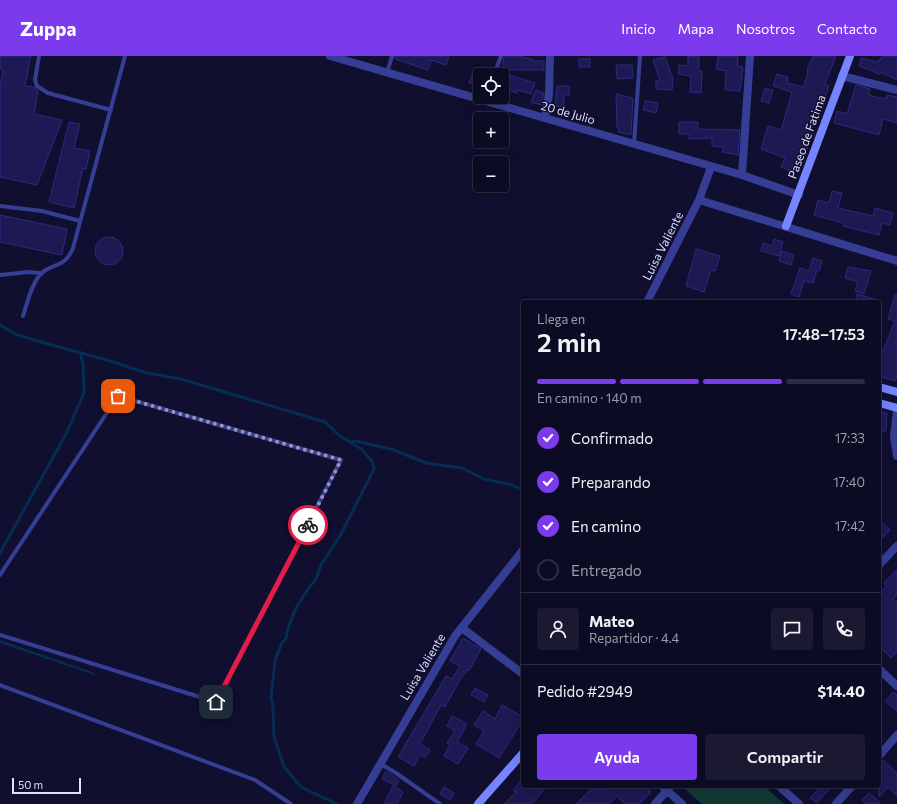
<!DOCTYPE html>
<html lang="es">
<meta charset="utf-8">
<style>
body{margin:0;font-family:Commissioner,sans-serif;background:#1a1931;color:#f1f3f6;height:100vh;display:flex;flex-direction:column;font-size:15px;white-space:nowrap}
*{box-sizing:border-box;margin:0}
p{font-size:13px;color:#9a9ba6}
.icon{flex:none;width:22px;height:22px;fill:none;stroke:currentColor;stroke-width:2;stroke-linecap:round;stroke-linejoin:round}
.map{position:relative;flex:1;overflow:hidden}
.drawer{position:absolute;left:521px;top:244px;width:360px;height:488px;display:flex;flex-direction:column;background:#0c0b24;border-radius:4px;box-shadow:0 4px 16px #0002,0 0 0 1px #2c2b41}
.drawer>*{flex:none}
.controls{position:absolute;left:473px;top:12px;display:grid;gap:8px}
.controls a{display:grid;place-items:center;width:36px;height:36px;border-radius:4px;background:#0c0b24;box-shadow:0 4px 16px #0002,0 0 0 1px #2c2b41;font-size:20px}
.scale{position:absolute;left:12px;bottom:10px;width:69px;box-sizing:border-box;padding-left:4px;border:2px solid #dedeff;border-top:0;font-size:11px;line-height:14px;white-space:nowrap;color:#dedeff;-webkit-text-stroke:3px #100f30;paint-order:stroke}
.pin{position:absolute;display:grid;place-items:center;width:34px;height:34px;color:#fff;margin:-17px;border-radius:8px;box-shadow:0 2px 6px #0006}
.courier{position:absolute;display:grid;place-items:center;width:40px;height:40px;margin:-20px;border:3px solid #e11d48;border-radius:50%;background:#fff;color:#222;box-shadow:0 1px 5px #0007}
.headline em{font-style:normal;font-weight:600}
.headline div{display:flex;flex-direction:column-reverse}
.headline{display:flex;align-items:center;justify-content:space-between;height:68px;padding:0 16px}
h1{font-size:26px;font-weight:600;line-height:30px}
.bar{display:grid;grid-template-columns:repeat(4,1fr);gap:6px 4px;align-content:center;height:48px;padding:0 16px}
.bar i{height:5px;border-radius:3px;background:#2c2b41}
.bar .selected{background:#7c3aed}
.bar p{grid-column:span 4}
.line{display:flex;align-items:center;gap:10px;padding:0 16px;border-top:1px solid #2c2b41}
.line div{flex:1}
.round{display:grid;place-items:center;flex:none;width:42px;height:42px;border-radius:4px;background:#1a1931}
ol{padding:0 16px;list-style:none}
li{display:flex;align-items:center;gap:12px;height:44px}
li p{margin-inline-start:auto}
li .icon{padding:4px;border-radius:50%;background:#7c3aed;color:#fff;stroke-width:4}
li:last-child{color:#9a9ba6}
li i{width:22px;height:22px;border:2px solid #2c2b41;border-radius:50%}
.primary-button{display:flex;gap:8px;margin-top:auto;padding:8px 16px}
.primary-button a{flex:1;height:46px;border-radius:4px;background:#7c3aed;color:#fff;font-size:16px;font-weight:600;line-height:46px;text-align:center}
.primary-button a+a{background:#1a1931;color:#f1f3f6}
header{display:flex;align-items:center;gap:24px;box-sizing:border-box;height:56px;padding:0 20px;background:#7c3aed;color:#fff}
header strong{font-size:19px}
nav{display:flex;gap:22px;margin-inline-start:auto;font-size:14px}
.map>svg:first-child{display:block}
.green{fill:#113a33}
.water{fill:#052c53}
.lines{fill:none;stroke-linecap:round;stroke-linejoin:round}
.stream{stroke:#052c53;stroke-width:3}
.building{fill:#1d1953;stroke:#2e2881}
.lane{stroke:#353e94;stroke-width:4}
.street{stroke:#353e94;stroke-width:8}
.secondary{stroke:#7584ff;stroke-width:8}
.done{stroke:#9696b7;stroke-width:4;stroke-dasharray:0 7.2}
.route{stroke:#e11d48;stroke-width:5}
.labels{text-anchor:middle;stroke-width:3;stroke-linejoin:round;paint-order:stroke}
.street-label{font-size:12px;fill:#dedeff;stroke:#100f30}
</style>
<header>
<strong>Zuppa</strong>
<nav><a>Inicio</a><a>Mapa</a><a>Nosotros</a><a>Contacto</a></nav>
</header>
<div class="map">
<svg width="897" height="748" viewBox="0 0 897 748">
<rect width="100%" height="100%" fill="#100f30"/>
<path class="green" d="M688,730H764L784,748H702L685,733Z"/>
<path class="water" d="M0,584L95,617L94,619L0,587Z"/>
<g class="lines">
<path class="stream" d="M0,269L15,278L34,284L110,305L147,317L181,323L325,366L340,380L360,392L372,405L374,413L340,480L321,509L316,523L308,533L296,552L288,572L286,582L281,589L275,605L271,642L273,651L274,680L284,711L301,731L337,748
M349,386L356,385L394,394L426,407L462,412L484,423L512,429L523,434
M0,497L66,378L84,337L83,308L80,296"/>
</g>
<path class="building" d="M0,0H31L25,30L34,31L38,35L34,58L62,64L37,129L0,121V30L3,14L0,13Z
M395,0H449L446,9L431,4L428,14L395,3Z
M504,0H518L532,3V5H544V14H502Z
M688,0H699V15H702L701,37L690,36L691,20L678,18L679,9L688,10Z
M718,0H738L737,10L743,11L740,35L725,34L726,15L716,13Z
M813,0H836L825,28L829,30L819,61L815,60L807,94L802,107L799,106L795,117L781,111L785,102L761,93L768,70L781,74L792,36L773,30L777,18L788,21L787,27L804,31L808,15L807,14Z
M883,0H897V24L881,16L880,18L859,10L861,2L877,6Z
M665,1L673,23L672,34L656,33V25H660L653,4Z
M579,3H590V11H579Z
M616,9H632L633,22L617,23Z
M474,13L480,15V31L469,27Z
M502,17L535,27L531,38L518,34L517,37L502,32Z
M856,29L870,33L869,39L872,40L886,43L887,39L897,41V67L883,63L879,79L834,67L837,55L847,58Z
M557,30H569V39H564V51L555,50Z
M765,32L773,34L769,47L761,45Z
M536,34L544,37L541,49L531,46Z
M616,38L633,42L631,79L618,76L619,72H617Z
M645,45L658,47L656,57L643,54Z
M69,66L80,68L74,92L90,95L86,113L83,112L74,152L49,146Z
M679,66H698V73L740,74L738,99L722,96L724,91L712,90V82L689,83V78H679Z
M832,135L842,137L838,152L873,160L875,152L893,157L890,169L882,167L879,179L843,170L844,167L814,159L818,144L829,147Z
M0,159L67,173L62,199L0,186Z
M95 195a14 14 0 1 1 28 0a14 14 0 1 1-28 0Z
M774,183L783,186L779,200L761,195L763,187L772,190Z
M696,193L720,200L715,215L711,214L704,236L686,230Z
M782,195L794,199L791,209L779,205Z
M813,202L822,205L819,215L817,214L813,227L804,225L799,241L791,238L800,212L809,215Z
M848,211L871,215L864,238L855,235L858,226L845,222Z
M857,238L877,244V246H855Z
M895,239H897V319L895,325L879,320V293L883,295L895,265L888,263Z
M879,356L887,357L886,375H879Z
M879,464L890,474L879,486Z
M897,514V539L893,543L897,546V596L891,602L879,590V538L887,530L884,527Z
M463,582L481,593L469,615L467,614L464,619L463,618L445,651L441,649L420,688L430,694L425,702L420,699L414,710L398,701L446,620L452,623L460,610L450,605Z
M475,632L488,639L484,646L471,639Z
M893,636L897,639V655L885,645Z
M502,649L523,661V672L519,670L499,702L476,688L484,675L474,669L483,655L495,663Z
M452,660L467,668L457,686L468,692L458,708L444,700L450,689L447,687L455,675L447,670Z
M883,704L897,717V740L888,731L879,741V708Z
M386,715L399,724L396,730L382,723Z
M523,723V730H547L532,748H504L516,736L513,734Z
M393,730L403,736L397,748H384Z
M608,730H645L651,736L639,748H625L617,740L609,748H576L592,732L595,735L599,731L603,735Z
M821,730H832L817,747L810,742Z
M444,731L454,737L450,744L440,738Z
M869,737L874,741L881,748H866L862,744Z"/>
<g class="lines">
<path class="lane" d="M39,0L35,24L37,30L48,37L111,54
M387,17L392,0
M494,19L501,0
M634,88L640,0
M0,150L42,155L80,165
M0,219L28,216L40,217
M23,260C27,248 31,229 40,219C51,206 64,214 73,192L125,0
M0,519L118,340L341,404L216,646L0,579
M0,629L255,724L291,748
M381,708L396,717L440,748"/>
<path class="street" d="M330,0L742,119L799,139
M842,20L897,34
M545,62L549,38L550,0
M742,119L750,0
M699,144L897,205
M647,246L699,144L711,111
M897,354L894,381L897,400
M879,509L897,490
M462,572L523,618
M879,613L897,630
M879,700L897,679
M662,730L682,748
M779,730L799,748
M357,748L455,580L523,494
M655,748L671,730
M836,748L852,730"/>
<path class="secondary" d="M786,170L850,0
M879,331L897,336
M879,347L897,352
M478,748L523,697"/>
</g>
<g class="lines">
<path class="done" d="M118,340L341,404L308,469"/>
<path class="route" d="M216,646L308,469"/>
</g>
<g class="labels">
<g class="street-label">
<text transform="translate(568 57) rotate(16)" y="4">20 de Julio</text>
<text transform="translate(807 81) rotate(-70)" y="4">Paseo de Fatima</text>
<text transform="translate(663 190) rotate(-63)" y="4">Luisa Valiente</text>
<text transform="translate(423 611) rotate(-59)" y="4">Luisa Valiente</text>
</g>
</g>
</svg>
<div class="controls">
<a><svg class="icon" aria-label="locate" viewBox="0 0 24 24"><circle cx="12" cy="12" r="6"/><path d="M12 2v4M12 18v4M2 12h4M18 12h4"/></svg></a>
<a>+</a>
<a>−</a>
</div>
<div class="scale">50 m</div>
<div class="pin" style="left:118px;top:340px;background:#ea580c"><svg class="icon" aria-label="bag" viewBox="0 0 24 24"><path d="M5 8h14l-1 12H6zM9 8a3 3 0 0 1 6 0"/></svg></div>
<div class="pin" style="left:216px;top:646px;background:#1f2937"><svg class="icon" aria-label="home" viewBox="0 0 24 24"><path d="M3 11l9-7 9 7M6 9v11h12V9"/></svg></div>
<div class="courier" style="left:308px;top:469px"><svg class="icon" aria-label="bike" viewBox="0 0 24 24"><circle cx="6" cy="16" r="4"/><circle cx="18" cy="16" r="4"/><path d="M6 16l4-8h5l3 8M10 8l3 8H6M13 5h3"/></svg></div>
<section class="drawer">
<div class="headline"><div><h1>2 min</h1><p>Llega en</p></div><em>17:48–17:53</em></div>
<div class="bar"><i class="selected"></i><i class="selected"></i><i class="selected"></i><i></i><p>En camino · 140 m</p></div>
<ol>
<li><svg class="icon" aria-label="check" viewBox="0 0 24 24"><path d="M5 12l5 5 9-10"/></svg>Confirmado<p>17:33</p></li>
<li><svg class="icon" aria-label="check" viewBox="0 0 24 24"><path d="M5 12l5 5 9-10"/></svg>Preparando<p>17:40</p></li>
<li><svg class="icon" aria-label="check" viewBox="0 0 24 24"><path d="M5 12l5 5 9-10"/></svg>En camino<p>17:42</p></li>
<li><i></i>Entregado</li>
</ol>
<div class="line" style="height:72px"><a class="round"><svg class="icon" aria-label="person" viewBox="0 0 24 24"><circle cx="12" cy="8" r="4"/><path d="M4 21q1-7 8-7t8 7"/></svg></a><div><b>Mateo</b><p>Repartidor · 4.4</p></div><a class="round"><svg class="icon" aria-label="chat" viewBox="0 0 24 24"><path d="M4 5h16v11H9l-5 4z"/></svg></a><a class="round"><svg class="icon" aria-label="phone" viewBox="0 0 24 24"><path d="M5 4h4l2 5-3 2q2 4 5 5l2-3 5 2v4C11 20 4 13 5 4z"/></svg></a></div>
<div class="line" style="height:52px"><div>Pedido #2949</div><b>$14.40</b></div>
<div class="primary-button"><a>Ayuda</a><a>Compartir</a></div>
</section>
</div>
